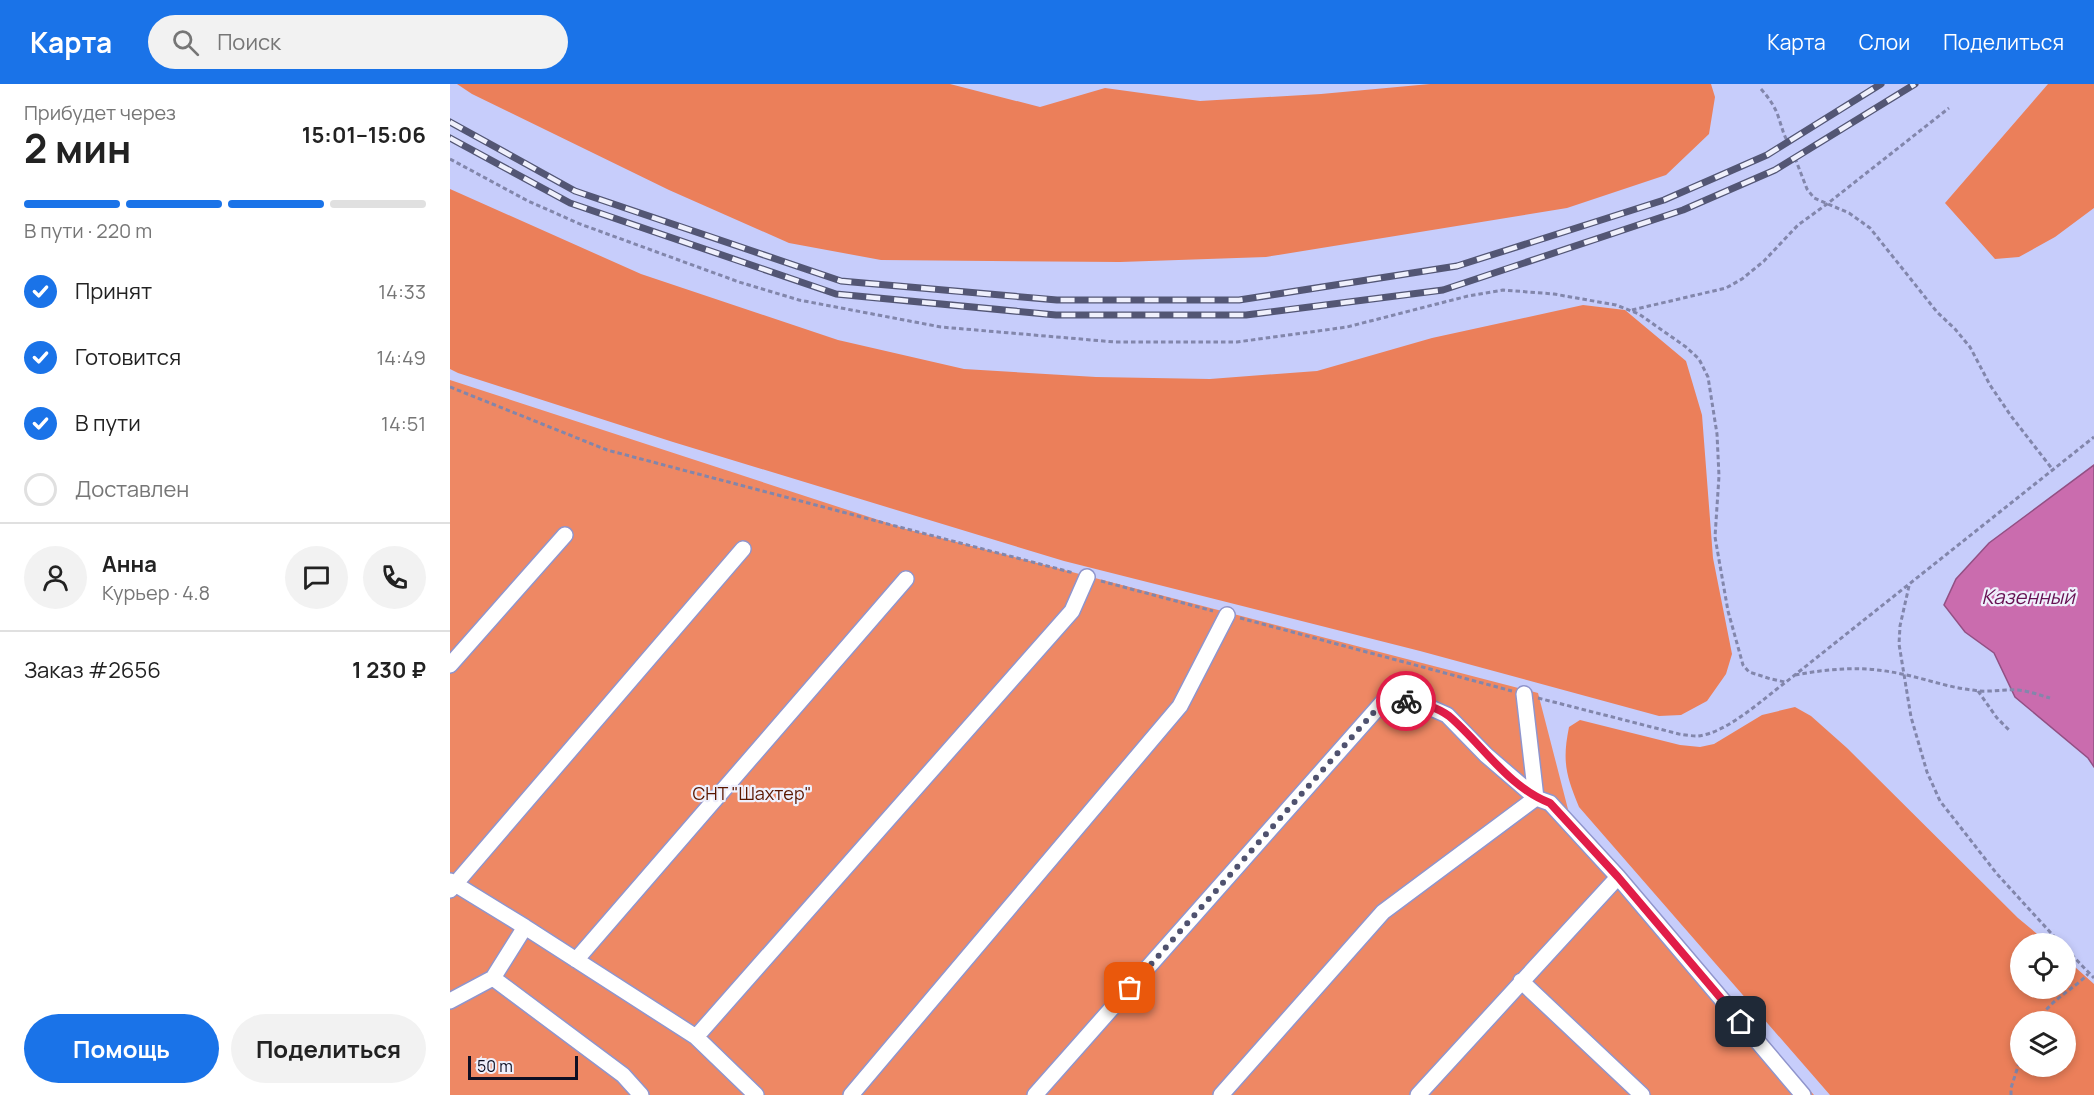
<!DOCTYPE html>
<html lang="ru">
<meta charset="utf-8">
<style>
body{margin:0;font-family:Manrope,sans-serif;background:#f2f2f2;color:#222;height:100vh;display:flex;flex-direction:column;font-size:22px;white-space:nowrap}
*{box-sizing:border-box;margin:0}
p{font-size:20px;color:#767676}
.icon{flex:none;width:33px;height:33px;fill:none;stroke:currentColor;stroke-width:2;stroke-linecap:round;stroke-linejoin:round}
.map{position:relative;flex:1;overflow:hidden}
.sheet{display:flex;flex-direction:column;background:#fff;width:450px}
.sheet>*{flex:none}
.controls{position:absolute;left:1560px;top:849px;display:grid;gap:12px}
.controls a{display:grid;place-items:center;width:66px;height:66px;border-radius:50%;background:#fff;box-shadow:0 3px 9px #0003;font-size:30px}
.scale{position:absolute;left:18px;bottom:15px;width:110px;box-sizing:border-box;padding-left:6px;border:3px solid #0e0f23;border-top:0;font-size:16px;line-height:21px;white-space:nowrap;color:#0e0f23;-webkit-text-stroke:4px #eff0fc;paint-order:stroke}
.pin{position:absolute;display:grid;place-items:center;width:51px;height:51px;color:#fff;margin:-26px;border-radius:12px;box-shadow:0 3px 9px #0006}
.courier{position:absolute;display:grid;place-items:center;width:60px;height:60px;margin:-30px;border:4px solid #e11d48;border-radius:50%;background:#fff;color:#222;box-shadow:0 2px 8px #0007}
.overview em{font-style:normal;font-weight:700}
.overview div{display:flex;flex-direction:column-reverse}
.overview{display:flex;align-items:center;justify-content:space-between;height:102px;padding:0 24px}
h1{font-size:39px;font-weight:700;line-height:45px}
.bar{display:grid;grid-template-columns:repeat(4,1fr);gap:9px 6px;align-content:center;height:72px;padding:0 24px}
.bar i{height:8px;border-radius:4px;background:#e0e0e0}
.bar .current{background:#1a73e8}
.bar p{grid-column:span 4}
.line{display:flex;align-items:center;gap:15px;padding:0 24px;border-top:2px solid #e0e0e0}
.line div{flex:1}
.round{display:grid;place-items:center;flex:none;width:63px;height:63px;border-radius:32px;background:#f2f2f2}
ol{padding:0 24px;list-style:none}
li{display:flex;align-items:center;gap:18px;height:66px}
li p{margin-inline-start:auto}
li .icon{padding:6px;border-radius:50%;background:#1a73e8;color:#fff;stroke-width:4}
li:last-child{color:#767676}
li i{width:33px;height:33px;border:3px solid #e0e0e0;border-radius:50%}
.cta{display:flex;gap:12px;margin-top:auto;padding:12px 24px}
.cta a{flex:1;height:69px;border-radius:36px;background:#1a73e8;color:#fff;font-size:24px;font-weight:700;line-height:69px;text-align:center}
.cta a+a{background:#f2f2f2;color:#222}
header{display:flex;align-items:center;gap:36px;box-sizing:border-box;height:84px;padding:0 30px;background:#1a73e8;color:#fff}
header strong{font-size:28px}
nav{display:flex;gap:33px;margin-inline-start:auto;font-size:21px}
.search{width:420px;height:54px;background:#f2f2f2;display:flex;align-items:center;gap:15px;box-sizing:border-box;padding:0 21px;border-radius:33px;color:#767676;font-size:22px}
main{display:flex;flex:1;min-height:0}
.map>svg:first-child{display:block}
.green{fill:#ee8864}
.forest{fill:#eb7f5a;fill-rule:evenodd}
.water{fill:#ca6cae;stroke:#925084;stroke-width:1.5}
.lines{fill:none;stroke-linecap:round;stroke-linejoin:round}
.minor-casing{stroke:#9095cc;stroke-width:18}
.path{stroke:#8286ab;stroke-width:3;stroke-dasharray:4.5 3;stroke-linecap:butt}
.minor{stroke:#fff;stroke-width:15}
.rail-casing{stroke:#535674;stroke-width:7}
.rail{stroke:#eff0fc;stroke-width:4.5;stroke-dasharray:14;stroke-linecap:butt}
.done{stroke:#4f526f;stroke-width:6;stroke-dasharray:0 10.8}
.route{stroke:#e11d48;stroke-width:8}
.labels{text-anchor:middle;stroke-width:4.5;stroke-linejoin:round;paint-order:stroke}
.park-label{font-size:18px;fill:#5a1700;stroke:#eff0fc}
.water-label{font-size:20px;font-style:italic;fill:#661052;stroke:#eff0fc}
</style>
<header>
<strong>Карта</strong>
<div class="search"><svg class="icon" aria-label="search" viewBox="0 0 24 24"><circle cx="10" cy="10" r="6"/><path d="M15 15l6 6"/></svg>Поиск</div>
<nav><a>Карта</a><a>Слои</a><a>Поделиться</a></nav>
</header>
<main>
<section class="sheet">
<div class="overview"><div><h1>2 мин</h1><p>Прибудет через</p></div><em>15:01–15:06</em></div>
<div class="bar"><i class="current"></i><i class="current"></i><i class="current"></i><i></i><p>В пути · 220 m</p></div>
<ol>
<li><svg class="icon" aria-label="check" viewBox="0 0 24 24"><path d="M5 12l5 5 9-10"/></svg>Принят<p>14:33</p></li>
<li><svg class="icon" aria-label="check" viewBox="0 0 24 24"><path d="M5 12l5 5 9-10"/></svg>Готовится<p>14:49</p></li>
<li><svg class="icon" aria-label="check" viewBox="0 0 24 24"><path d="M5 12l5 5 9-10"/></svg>В пути<p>14:51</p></li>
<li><i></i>Доставлен</li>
</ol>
<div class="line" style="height:108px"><a class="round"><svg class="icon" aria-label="person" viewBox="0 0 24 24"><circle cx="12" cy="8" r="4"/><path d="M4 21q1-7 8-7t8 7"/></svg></a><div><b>Анна</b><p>Курьер · 4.8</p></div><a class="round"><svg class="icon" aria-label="chat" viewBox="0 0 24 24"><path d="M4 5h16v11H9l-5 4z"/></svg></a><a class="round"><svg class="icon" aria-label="phone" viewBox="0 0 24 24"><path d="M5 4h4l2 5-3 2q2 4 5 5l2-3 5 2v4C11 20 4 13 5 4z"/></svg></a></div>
<div class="line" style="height:78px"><div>Заказ #2656</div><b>1 230 ₽</b></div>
<div class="cta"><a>Помощь</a><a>Поделиться</a></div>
</section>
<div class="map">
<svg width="1644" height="1011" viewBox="0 0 1644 1011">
<rect width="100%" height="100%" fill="#c7cdfb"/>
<path class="green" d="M0,296L456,445L1088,609L1120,733L1364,1011H0Z"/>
<path class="forest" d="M7,0H500L590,23L655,4L750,17L871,10L980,0H1261L1265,13L1259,50L1216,91L1117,124L816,173L670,178L431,176L339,159L219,106L22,10Z
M1598,0H1644V124L1605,153L1569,173L1545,175L1495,119Z
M0,105L191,190L388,256L514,285L646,293L760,295L867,287L982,254L1133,221L1175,226L1236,277L1252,331L1263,474L1282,570L1276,590L1257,617L1231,631L1209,632L970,567L614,477L223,358L8,289L0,285Z
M1345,623L1361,632L1397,664L1568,834L1598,859L1570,860V904H1616V875L1644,900V1011H1380L1129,723C1116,691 1112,678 1119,643L1130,636L1230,661L1250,663L1264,660L1312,631ZM1570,938H1616V982H1570Z"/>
<path class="water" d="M1644,381V683L1638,674L1565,613L1544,569L1515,548L1494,521L1506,495L1539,459Z"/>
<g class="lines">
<g class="minor-casing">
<path id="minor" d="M0,581L115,451
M1074,610L1086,714L1100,719L1168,793L1353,1011
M0,797L75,843L43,894L173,991L191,1011
M0,806L293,465
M75,843L246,953L306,1011
M126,876L456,495
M1071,897L1192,1011
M0,917L43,894
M246,953L622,527L637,493
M401,1011L730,622L777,531
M585,1011L932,619L965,617L997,631L1036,671L1086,714L933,828L771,1011
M968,1011L1168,793"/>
</g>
<path class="path" d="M1311,5C1319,14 1326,24 1329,35C1332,43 1333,50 1338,58
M1345,74L1357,105L1364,114L1399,129L1420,144L1487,228L1505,245L1520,263L1540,301L1561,332L1603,386
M0,75L78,117L130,140L289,198L349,216L491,243L665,258H787L897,243L1018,212L1053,206L1104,210L1166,221L1189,230L1236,263L1249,275L1258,293L1267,350L1269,392L1265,453L1278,527L1293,581L1299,588L1321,595L1335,598
M1182,226L1276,204L1292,195L1314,177L1348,141L1377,120L1499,24
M0,303L157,366L624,489
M651,497L763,527
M1459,502L1450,542L1449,560L1461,633L1477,688L1490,717L1547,790L1611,860
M790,534L1062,607
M1345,591C1377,585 1410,582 1441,588C1468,592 1495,603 1522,606C1538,609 1552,605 1568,606C1579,607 1589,611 1600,614
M1528,607L1547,634L1560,647
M1088,614L1229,650C1235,651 1242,652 1248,652C1277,649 1313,615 1336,598L1644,353
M1616,865L1644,894
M1588,938C1598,917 1623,906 1638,890
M1561,1011V1004L1570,976"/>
<use href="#minor" class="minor"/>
<g class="rail-casing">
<path id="rail" d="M0,38L125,107L391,197L607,216H789L1007,182L1214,116L1317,71L1431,0
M0,54L120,119L386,210L606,231H796L993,206L1233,126L1325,86L1465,0"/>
</g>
<use href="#rail" class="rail"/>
</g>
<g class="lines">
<path class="done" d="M680,904L932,619L956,617"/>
<path class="route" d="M956,617C969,617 988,624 999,632C1032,660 1058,703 1100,719L1168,793L1291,938"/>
</g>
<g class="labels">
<g class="park-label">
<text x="302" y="716">СНТ "Шахтер"</text>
</g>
<g class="water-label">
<text x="1578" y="520">Казенный</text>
</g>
</g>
</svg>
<div class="controls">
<a><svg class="icon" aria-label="locate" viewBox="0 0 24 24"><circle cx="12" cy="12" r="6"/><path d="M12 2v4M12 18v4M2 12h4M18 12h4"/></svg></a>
<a><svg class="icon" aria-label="layers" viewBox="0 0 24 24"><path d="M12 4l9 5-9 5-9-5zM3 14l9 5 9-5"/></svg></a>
</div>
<div class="scale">50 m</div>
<div class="pin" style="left:680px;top:904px;background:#ea580c"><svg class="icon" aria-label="bag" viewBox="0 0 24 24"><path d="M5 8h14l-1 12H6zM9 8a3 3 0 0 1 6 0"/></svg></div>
<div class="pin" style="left:1291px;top:938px;background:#1f2937"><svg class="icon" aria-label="home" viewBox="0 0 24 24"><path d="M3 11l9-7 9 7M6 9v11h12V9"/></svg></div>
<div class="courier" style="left:956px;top:617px"><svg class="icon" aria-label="bike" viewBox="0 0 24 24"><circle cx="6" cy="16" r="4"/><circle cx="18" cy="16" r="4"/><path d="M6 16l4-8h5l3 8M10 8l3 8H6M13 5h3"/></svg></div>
</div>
</main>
